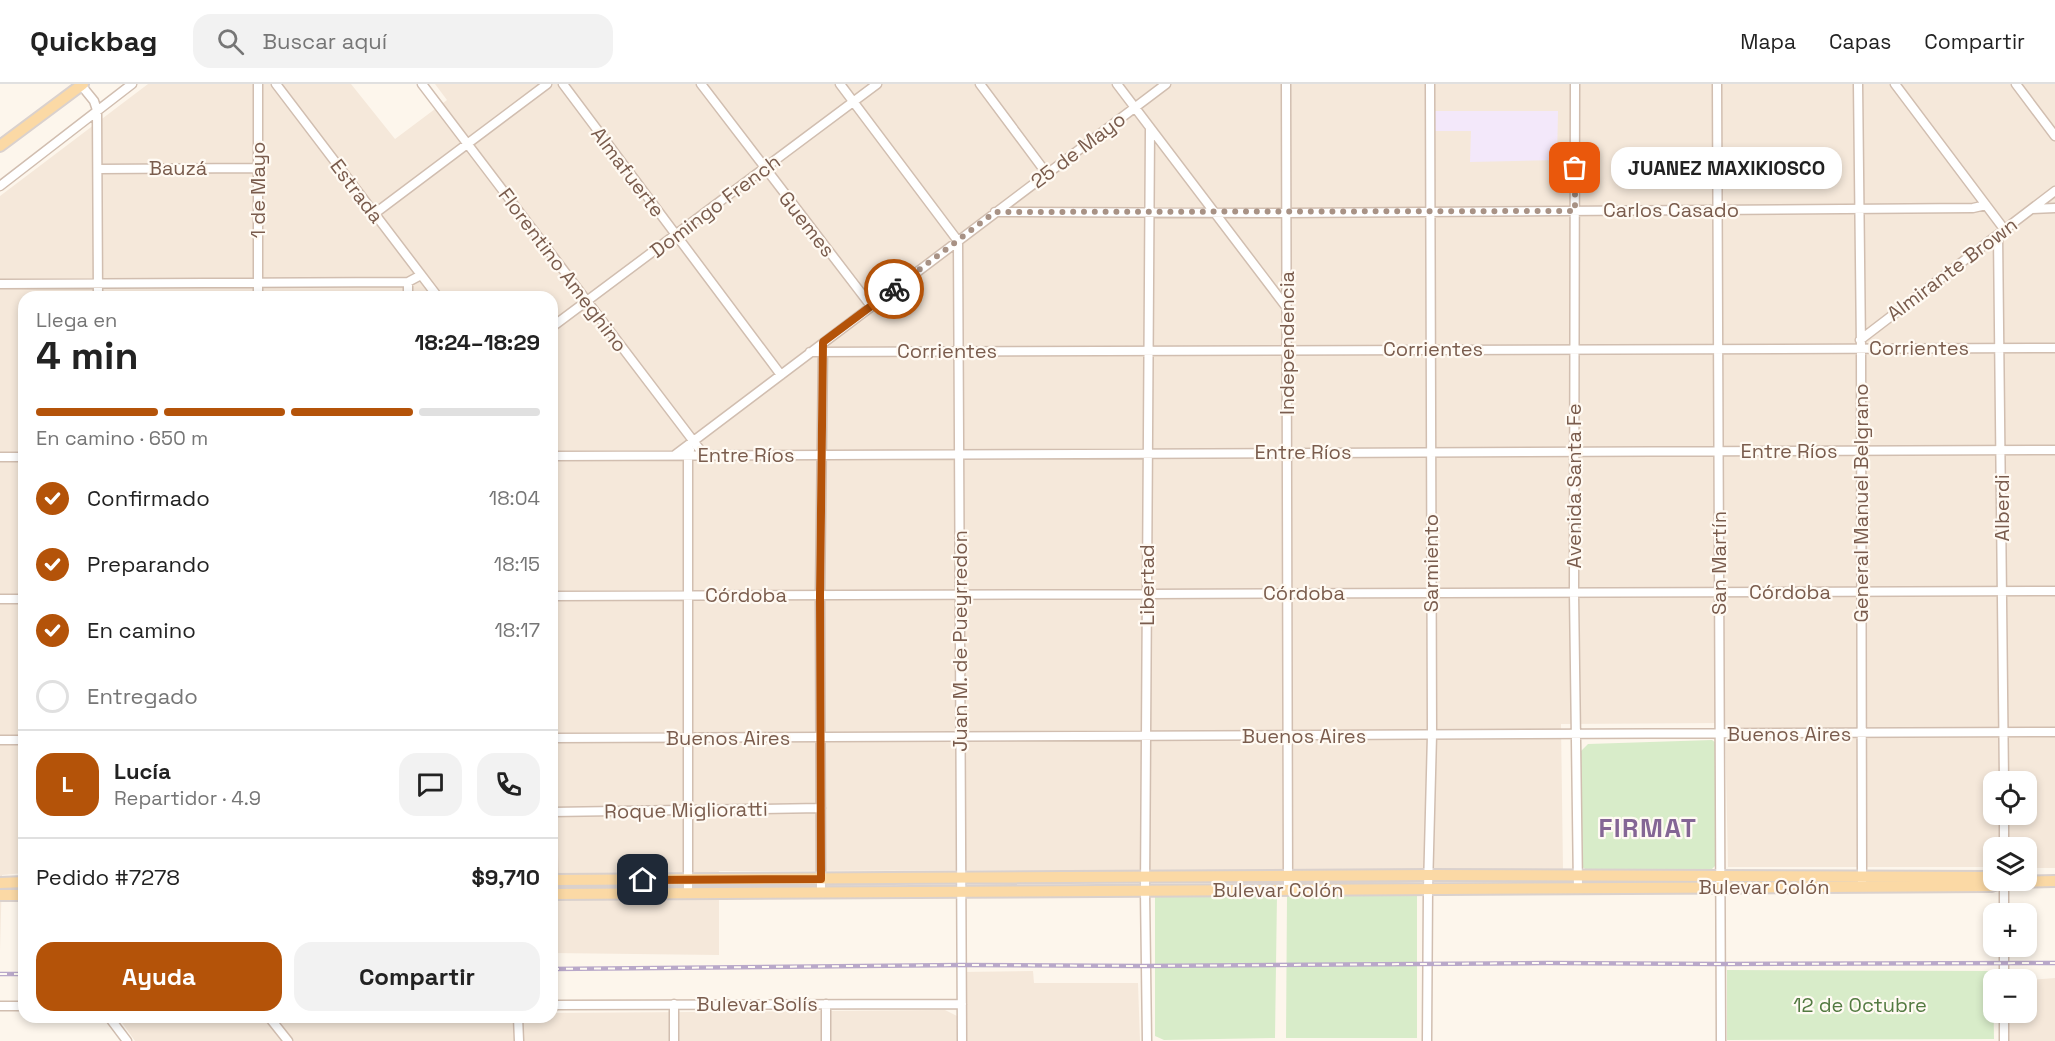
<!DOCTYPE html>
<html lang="es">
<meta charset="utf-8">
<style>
body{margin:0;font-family:"Space Grotesk",sans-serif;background:#f2f2f2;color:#222;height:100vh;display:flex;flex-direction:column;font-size:22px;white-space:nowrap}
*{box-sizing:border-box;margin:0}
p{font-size:20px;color:#767676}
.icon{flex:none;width:33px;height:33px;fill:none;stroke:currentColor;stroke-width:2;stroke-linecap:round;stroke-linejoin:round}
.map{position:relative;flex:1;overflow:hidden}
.drawer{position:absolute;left:18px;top:207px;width:540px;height:732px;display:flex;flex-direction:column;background:#fff;border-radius:18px;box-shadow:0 3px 9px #0003}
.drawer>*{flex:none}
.tools{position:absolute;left:1983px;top:687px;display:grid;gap:12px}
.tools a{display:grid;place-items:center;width:54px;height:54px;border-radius:12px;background:#fff;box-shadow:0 3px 9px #0003;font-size:30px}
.pin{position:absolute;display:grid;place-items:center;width:51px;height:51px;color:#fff;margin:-26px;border-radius:12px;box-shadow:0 3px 9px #0006}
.courier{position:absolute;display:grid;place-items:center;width:60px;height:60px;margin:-30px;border:4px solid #b45309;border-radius:50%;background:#fff;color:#222;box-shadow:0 2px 8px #0007}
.bubble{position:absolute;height:42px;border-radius:18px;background:#fff;box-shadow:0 3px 9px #0003;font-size:20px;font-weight:700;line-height:42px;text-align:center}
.head em{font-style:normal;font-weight:700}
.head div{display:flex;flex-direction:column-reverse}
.head{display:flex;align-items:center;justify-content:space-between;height:102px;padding:0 18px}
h1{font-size:39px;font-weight:700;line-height:45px}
.bar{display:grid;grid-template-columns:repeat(4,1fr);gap:9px 6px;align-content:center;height:72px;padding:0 18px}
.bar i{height:8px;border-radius:4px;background:#e0e0e0}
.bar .current{background:#b45309}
.bar p{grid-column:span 4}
.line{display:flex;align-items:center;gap:15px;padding:0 18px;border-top:2px solid #e0e0e0}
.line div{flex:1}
.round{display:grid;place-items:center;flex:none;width:63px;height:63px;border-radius:18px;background:#f2f2f2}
ol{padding:0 18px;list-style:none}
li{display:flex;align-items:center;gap:18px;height:66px}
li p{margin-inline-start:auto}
li .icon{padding:6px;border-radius:50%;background:#b45309;color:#fff;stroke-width:4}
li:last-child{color:#767676}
li i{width:33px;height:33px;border:3px solid #e0e0e0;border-radius:50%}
.primary-button{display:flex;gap:12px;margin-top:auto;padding:12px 18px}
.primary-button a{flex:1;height:69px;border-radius:18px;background:#b45309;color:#fff;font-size:24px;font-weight:700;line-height:69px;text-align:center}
.primary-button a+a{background:#f2f2f2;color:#222}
header{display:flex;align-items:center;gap:36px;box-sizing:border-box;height:84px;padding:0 30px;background:#fff;border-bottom:2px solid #e0e0e0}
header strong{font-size:28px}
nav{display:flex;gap:33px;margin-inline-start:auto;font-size:21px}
.search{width:420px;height:54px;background:#f2f2f2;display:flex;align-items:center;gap:15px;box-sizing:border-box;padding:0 21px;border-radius:18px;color:#767676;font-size:22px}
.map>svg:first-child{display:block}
.residential{fill:#f5e8da;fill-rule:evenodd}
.education{fill:#f3e8fa}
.green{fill:#d8ecc9}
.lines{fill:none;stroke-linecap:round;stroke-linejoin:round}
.minor-casing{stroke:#d1beb0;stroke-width:11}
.major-casing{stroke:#dad1cd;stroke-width:14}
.minor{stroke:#fff;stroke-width:8}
.major{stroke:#fbd9a5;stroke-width:10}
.rail-casing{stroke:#b9a8c9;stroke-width:4.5}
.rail{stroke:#fffaf3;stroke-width:2;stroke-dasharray:7;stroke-linecap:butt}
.done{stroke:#a89285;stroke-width:6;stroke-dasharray:0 10.8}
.route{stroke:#b45309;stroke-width:8}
.labels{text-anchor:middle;stroke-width:4.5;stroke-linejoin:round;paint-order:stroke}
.street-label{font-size:20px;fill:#7a5c4d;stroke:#fffaf3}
.park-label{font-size:20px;fill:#537a41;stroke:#fffaf3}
.district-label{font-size:26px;font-weight:bold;letter-spacing:1.5px;fill:#846695;stroke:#fffaf3}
</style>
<header>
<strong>Quickbag</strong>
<div class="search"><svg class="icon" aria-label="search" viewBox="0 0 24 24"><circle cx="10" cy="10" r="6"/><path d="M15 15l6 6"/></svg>Buscar aquí</div>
<nav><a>Mapa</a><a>Capas</a><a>Compartir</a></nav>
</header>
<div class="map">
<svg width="2055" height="957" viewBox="0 0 2055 957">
<rect width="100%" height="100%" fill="#fdf6ec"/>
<path class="residential" d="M148,0H351L395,55L447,16L435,0H2055V784H2027L2026,764H1994L1993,783H1728L1725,639L1561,640L1563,785L719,787V871L552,869V213H24V789L2,791L0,867V112ZM1994,698H2026V730H1994Z
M1033,887L1034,899H1138L1140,957H135L118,933H552V929L945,926L965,936L962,888Z
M2055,894V957H2008V929L2026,928L2027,896Z"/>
<path class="education" d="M1434,27H1558L1557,76L1470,78L1471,47H1433Z"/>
<path class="green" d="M1712,656L1716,659L1715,782L1711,786L1588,787L1581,782V667L1588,660Z
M1277,811L1275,954L1164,956L1155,952V812Z
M1287,812H1417V954H1286Z
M1727,886L1993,887L1994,955L1727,956Z"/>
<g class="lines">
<g class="minor-casing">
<path id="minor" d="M258,0V213
M276,0L438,213
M422,0L704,371
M563,0L781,291
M701,0L871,222
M840,0L958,157L962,957
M980,0L1047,90
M1117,0L1287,224
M1286,0L1288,806
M1575,0L1574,509L1578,804
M1717,0L1721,957
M1858,0L1861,264L1862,798
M1895,0L2004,145
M2016,0L2055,52
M81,1L94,17L97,26L98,213
M98,85L258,84
M0,102L132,0
M2032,125L2055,124
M995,128L1287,129L1973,124L1986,121
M374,130L547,0
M1998,151L2004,698
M0,200L408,198L421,191
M408,213V198
M552,243L877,0
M1860,256L2055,107
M810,268L2055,264
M675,371L1166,0
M552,372L2055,366
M0,373H24
M552,485V708
M552,512L2055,507
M0,515H24
M552,654L2055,648
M0,656H24
M552,728L821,724
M2004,730V764
M552,731L553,810
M688,809V372L690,366
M821,809L820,511L823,265
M2004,830V796
M2004,862V896
M674,920V957
M826,920V957
M552,921L962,920
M0,922H24
M2004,928V957
M109,933L127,957
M269,933L288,957
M518,933L519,957
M1147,957L1145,807L1150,45
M1427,957L1428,805L1432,651L1430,0"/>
</g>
<g class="major-casing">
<path id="major" d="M0,62L83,0
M552,796L1428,791L1994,793
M0,799L24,798
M552,810L1991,802L2004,798L2055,797
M0,811H24"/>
</g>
<use href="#minor" class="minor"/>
<use href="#major" class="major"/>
<g class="rail-casing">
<path id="rail" d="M552,885L961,881L1145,882L1547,879L1721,880L2055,879
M0,890H24"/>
</g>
<use href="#rail" class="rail"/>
</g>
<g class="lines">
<path class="done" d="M894,205L995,128L1575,127V84"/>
<path class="route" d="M643,796L821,795L820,511L823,258L894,205"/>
</g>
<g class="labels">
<g class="street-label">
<text transform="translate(1078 66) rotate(-37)" y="7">25 de Mayo</text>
<text x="178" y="91">Bauzá</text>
<text transform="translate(628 88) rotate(53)" y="7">Almafuerte</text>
<text transform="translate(258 106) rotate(-90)" y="7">1 de Mayo</text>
<text transform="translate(357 107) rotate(53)" y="7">Estrada</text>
<text transform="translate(715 122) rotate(-37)" y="7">Domingo French</text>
<text x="1671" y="133">Carlos Casado</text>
<text transform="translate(807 140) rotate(52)" y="7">Guemes</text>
<text transform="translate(1952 185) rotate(-37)" y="7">Almirante Brown</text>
<text transform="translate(563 186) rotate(53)" y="7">Florentino Ameghino</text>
<text transform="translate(1287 259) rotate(-90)" y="7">Independencia</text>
<text x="1919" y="271">Corrientes</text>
<text x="1433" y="272">Corrientes</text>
<text x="947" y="274">Corrientes</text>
<text x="1789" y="374">Entre Ríos</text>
<text x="1303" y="375">Entre Ríos</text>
<text x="746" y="378">Entre Ríos</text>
<text transform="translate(1574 402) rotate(-90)" y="7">Avenida Santa Fe</text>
<text transform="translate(1861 419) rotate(-90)" y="7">General Manuel Belgrano</text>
<text transform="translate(2002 424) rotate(-90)" y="7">Alberdi</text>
<text transform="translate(1431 479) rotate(-90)" y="7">Sarmiento</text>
<text transform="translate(1719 479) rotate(-90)" y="7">San Martín</text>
<text transform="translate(1147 501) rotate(-90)" y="7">Libertad</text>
<text x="1790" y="515">Córdoba</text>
<text x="1304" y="516">Córdoba</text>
<text x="746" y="518">Córdoba</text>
<text transform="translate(960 557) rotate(-90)" y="7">Juan M. de Pueyrredon</text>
<text x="1789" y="657">Buenos Aires</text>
<text x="1304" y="659">Buenos Aires</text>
<text x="728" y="661">Buenos Aires</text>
<text transform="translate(686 726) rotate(-1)" y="7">Roque Miglioratti</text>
<text x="1764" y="810">Bulevar Colón</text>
<text x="1278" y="813">Bulevar Colón</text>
<text x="757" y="927">Bulevar Solís</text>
</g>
<g class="park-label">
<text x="1860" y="928">12 de Octubre</text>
</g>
<g class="district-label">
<text x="1648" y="753">FIRMAT</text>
</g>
</g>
</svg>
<div class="tools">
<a><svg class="icon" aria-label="locate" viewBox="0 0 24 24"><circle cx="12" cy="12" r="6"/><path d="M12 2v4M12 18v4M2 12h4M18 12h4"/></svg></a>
<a><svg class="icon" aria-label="layers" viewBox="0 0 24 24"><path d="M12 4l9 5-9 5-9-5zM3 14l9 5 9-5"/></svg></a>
<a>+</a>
<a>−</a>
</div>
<div class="pin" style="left:1575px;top:84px;background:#ea580c"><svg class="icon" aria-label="bag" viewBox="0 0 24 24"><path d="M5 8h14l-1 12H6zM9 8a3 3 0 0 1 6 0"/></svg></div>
<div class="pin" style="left:643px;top:796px;background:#1f2937"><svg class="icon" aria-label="home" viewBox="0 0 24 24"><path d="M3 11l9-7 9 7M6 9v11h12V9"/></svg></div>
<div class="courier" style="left:894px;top:205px"><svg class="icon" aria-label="bike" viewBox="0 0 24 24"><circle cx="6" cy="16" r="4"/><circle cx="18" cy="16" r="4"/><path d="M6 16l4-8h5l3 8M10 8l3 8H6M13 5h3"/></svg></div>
<div class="bubble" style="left:1611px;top:63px;width:231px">JUANEZ MAXIKIOSCO</div>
<section class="drawer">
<div class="head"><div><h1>4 min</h1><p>Llega en</p></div><em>18:24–18:29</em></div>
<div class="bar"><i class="current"></i><i class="current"></i><i class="current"></i><i></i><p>En camino · 650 m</p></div>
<ol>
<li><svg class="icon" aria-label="check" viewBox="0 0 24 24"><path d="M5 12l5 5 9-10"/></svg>Confirmado<p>18:04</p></li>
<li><svg class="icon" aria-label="check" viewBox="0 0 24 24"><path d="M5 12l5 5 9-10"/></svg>Preparando<p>18:15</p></li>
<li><svg class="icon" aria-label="check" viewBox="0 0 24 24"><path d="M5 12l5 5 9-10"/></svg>En camino<p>18:17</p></li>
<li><i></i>Entregado</li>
</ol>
<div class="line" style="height:108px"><b class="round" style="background:#b45309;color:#fff">L</b><div><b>Lucía</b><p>Repartidor · 4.9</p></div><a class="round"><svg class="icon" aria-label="chat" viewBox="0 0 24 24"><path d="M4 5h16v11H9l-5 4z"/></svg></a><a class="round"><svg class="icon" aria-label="phone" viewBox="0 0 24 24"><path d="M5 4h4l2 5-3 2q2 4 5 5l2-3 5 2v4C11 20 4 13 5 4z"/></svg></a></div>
<div class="line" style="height:78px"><div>Pedido #7278</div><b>$9,710</b></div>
<div class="primary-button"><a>Ayuda</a><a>Compartir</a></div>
</section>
</div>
